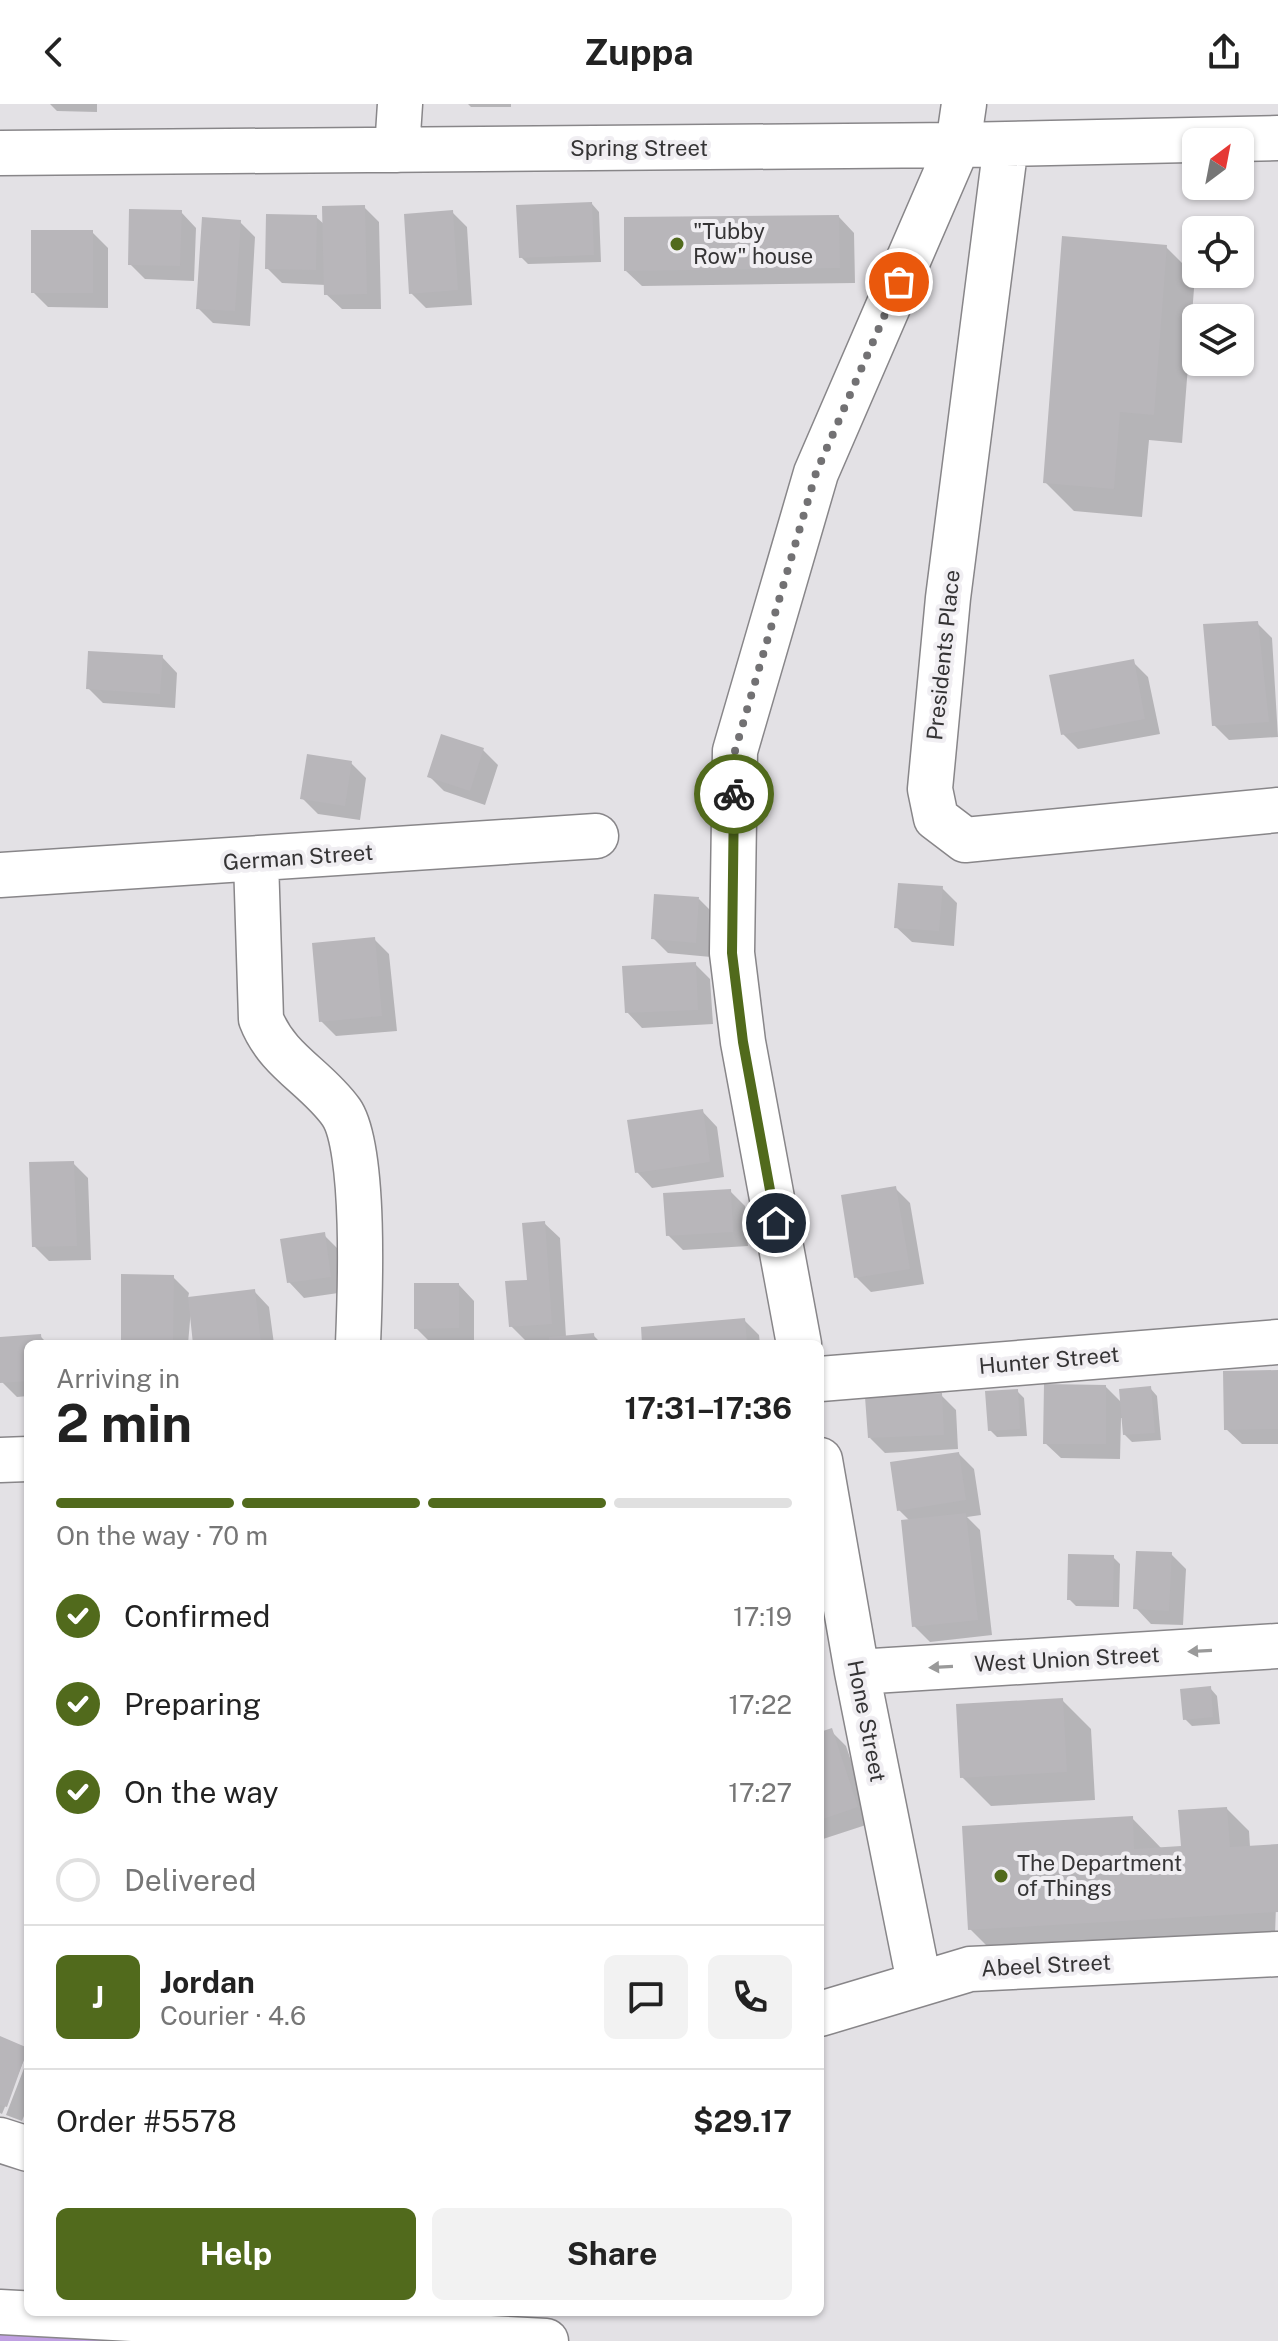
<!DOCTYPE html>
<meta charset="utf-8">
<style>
body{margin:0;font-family:"Public Sans",sans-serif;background:#f2f2f2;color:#222;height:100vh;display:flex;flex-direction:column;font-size:30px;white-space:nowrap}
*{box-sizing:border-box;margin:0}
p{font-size:26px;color:#767676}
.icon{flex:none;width:44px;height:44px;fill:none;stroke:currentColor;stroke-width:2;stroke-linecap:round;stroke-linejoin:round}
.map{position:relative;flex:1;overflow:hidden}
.drawer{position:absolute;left:24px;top:1236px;width:800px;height:976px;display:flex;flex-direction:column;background:#fff;border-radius:12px;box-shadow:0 2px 6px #0004}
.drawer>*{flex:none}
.needle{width:52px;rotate:32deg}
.buttons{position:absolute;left:1182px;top:24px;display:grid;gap:16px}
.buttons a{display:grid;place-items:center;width:72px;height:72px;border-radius:12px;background:#fff;box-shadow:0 2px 6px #0004;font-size:40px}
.pin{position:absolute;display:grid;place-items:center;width:68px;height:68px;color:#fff;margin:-34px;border:4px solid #fff;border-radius:50%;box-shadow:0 2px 8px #0007}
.courier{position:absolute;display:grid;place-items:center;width:80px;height:80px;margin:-40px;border:6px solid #516a1c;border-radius:50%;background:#fff;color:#222;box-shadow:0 2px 10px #0007}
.head em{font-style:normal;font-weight:700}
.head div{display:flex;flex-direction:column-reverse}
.head{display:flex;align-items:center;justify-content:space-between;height:136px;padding:0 32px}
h1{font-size:52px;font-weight:700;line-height:60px}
.bar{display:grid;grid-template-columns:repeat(4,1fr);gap:12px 8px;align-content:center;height:96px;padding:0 32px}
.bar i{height:10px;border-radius:6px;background:#e0e0e0}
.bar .active{background:#516a1c}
.bar p{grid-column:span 4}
.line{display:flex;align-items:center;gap:20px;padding:0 32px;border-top:2px solid #e0e0e0}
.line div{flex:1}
.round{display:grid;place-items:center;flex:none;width:84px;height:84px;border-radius:12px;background:#f2f2f2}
ol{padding:0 32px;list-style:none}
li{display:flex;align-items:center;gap:24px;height:88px}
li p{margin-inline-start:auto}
li .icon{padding:8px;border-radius:50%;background:#516a1c;color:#fff;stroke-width:4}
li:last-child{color:#767676}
li i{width:44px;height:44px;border:4px solid #e0e0e0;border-radius:50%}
.primary-button{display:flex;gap:16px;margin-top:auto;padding:16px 32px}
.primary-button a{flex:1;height:92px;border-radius:12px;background:#516a1c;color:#fff;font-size:32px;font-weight:700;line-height:92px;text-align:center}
.primary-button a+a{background:#f2f2f2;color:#222}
header{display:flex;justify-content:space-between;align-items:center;height:104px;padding:0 32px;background:#fff;font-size:36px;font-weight:700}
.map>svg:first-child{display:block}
.green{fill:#c0a0e3}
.shadow{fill:#0003}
.building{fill:#b8b6ba}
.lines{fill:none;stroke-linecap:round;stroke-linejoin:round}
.minor-casing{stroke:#888689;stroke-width:47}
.minor{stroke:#fff;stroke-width:44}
.oneway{fill:#9a9a9a}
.done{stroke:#727173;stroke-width:8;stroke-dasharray:0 14.4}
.route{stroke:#516a1c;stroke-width:10}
.poi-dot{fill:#516a1c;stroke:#f0eef2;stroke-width:3}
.labels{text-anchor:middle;stroke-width:8;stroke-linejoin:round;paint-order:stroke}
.street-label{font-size:22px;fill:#353435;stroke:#f0eef2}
.poi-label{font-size:22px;fill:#353435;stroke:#f0eef2;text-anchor:start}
</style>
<header><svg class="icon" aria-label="back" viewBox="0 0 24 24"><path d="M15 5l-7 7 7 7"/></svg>Zuppa<svg class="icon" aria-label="share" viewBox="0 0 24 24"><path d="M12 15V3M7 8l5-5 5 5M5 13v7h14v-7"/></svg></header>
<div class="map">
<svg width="1278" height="2237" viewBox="0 0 1278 2237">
<rect width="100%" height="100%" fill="#e3e1e5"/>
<path class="green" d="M0,2227L178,2237H0Z"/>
<path class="shadow" d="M50,0H97V8L57,7Z
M468,0H511V3H471Z
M592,100L599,108L601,158L528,160L521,153Z
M364,103L379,118L381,205H342L326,190V181L282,179L267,164L316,113L325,121Z
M181,108L196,124L194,177L145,175L130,160Z
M452,108L467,123L472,201L426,204L411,189Z
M839,113L854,129L855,179L642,182L626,167Z
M240,118L255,133L250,222L213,219L198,204Z
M92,128L108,144V204L48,203L33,188Z
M1166,143L1195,172L1182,339L1149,336L1142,413L1074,407L1045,378Z
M1257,519L1272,534L1278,633L1229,636L1214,621Z
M162,553L177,569L175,604L103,599L88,584Z
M1133,558L1148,573L1160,630L1078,645L1063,630Z
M483,646L498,661L485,701L444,687L429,672Z
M351,659L366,674L360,716L318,710L303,695Z
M942,784L957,799L954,842L912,838L896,823Z
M699,795L714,810L711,853L668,849L653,834Z
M374,835L389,850L397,927L336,932L321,917Z
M695,860L710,875L713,920L642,924L627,908Z
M702,1007L717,1023L724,1073L652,1084L637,1068Z
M73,1059L88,1074L91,1156L49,1157L34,1142Z
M895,1084L910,1099L924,1180L871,1188L856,1173Z
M730,1087L745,1102L748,1142L683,1146L668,1131Z
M544,1119L560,1134L566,1233L593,1231L602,1240L526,1237L511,1222L529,1178Z
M324,1131L339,1146L345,1188L304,1194L289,1178Z
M173,1173L189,1189L188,1194L254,1187L269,1203L274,1240H195L191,1205L188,1240H123Z
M459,1181L474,1197V1239H431L416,1224Z
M744,1216L759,1231L760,1240H644Z
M40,1232L48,1240H28V1292L17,1293L2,1278L0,1235Z
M1278,1269V1340H1242L1226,1325Z
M1105,1282L1122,1299L1150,1284L1157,1292L1161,1336L1132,1338L1125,1331L1124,1314H1121L1120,1355L1061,1354L1045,1339Z
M1017,1287L1024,1294L1027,1332L997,1333L990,1326Z
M941,1291L956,1306L958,1345L885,1349L870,1334Z
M959,1350L974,1365L981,1411L967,1413L980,1426L992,1531L930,1538L914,1522L910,1417L899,1406Z
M1171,1450L1186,1465L1183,1521L1151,1520L1136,1504Z
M1113,1453L1120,1460L1119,1503L1076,1502L1069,1495Z
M1210,1584L1217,1592L1220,1620L1192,1622L1185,1615Z
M1062,1596L1091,1625L1095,1696L991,1702L962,1673Z
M831,1627L846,1642L872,1719L820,1736V1630Z
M1227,1705L1249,1727L1250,1743L1278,1742L1275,1831L1009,1864L970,1825L1132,1714L1162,1745L1183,1744Z
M0,1934L28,1946L2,2010L0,2009Z
M28,1954V2002L22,2017L6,2011Z"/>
<path class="building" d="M592,98L594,151L519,154L516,101Z
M365,101L367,190L324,191L322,102Z
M129,105L182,106L180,162L128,161Z
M453,106L458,186L409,190L404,110Z
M266,110L317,111L316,166L265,165Z
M839,111L840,164L624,167V113Z
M202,113L241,116L235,207L196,205Z
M31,126H93V189H31Z
M1062,132L1167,141L1154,311L1120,308L1114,385L1043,379Z
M1258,517L1269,618L1212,622L1203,520Z
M88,547L163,551L160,590L86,585Z
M1134,555L1145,615L1061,631L1049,571Z
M441,630L484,644L470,687L427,673Z
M307,650L352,657L345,702L300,695Z
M898,779L943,782L939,827L894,824Z
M654,790L699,793L696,839L651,835Z
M375,833L382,912L319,918L312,839Z
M696,858L698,906L625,909L622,862Z
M703,1005L710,1058L635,1069L627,1016Z
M74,1057L77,1142L32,1143L29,1058Z
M896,1082L910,1165L854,1174L841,1091Z
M731,1085L733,1128L666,1132L663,1089Z
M545,1117L552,1220L509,1223L505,1177L527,1176L522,1119Z
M325,1128L331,1173L287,1179L280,1135Z
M121,1170L174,1171L173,1240H121Z
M414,1179H459V1224L414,1225Z
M255,1185L261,1240H193L188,1193Z
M745,1214L747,1240H642L641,1223Z
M594,1229L595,1240H549V1233Z
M41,1230L42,1240H28V1277L0,1279V1233Z
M1278,1266V1325L1224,1326L1223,1267Z
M1044,1280L1106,1281V1340H1043Z
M1151,1282L1155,1329L1123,1331L1119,1285Z
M1018,1285L1020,1325L988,1327L985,1287Z
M942,1289L944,1331L868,1334L865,1293Z
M959,1348L966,1396L897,1407L890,1358Z
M966,1409L978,1516L912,1523L901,1416Z
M1136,1447L1172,1448L1169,1507L1133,1505Z
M1068,1450L1114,1451L1113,1496H1067Z
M1211,1582L1213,1613L1183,1616L1180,1585Z
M1063,1594L1067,1668L960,1674L956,1600Z
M832,1624L858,1703L820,1716V1628Z
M1227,1703L1230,1743L1278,1740V1808L968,1826L962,1722L1133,1712L1134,1745L1181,1742L1178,1706Z
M0,1932L28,1944L7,2003L0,2001Z"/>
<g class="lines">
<g class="minor-casing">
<path id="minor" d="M1006,40L948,494L930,685L936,714L965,736L1278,706
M397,46L400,0
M0,49L958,41L1278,34
M256,756L261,915C277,957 316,973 341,1008C366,1043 360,1193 358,1240
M0,771L596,732
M799,1240L743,938L732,849L735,647L816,369L958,41L964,0
M820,1275L1278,1238
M0,1356L28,1355
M820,1356L857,1568L919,1878
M857,1568L1278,1542
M820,1910L970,1865L1278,1850
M0,2036L28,2045
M0,2208L546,2237"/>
</g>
<use href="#minor" class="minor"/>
</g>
<defs><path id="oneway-solid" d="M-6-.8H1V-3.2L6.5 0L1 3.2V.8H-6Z" transform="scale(2)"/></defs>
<g class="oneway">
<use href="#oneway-solid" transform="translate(1200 1547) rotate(177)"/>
<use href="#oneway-solid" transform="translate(941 1563) rotate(177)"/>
</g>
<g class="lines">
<path class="done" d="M734,690L735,647L816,369L899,178"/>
<path class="route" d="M734,690L732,849L743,938L776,1119"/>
</g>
<g class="poi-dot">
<circle cx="677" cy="140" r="8"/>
<circle cx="1001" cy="1772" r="8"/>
</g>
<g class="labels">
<g class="street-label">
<text x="639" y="52">Spring Street</text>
<text transform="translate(943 551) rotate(-84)" y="8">Presidents Place</text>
<text transform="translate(298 753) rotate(-4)" y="8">German Street</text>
<text transform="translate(1049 1256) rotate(-5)" y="8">Hunter Street</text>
<text transform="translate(1067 1555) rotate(-3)" y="8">West Union Street</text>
<text transform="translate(867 1617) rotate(79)" y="8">Hone Street</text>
<text transform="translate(1046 1861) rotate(-3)" y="8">Abeel Street</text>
</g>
<g class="poi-label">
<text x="693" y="135">"Tubby<tspan x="693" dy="25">Row" house</tspan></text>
<text x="1017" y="1767">The Department<tspan x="1017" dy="25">of Things</tspan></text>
</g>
</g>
</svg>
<div class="buttons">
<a><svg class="needle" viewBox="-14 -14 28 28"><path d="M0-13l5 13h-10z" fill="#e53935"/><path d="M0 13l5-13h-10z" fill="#767676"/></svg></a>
<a><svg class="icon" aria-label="locate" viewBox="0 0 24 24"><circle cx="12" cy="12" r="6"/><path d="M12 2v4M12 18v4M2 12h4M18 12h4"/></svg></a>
<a><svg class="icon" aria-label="layers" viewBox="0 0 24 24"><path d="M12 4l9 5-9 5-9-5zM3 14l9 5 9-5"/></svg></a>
</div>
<div class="pin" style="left:899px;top:178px;background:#ea580c"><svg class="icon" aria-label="bag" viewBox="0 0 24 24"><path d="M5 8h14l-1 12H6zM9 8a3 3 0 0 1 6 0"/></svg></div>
<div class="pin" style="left:776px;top:1119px;background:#1f2937"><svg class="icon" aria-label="home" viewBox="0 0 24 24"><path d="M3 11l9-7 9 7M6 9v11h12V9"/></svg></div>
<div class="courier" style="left:734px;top:690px"><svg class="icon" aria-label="bike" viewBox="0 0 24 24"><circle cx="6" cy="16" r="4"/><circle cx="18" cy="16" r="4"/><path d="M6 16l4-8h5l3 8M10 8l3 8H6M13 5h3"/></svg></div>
<section class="drawer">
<div class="head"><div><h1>2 min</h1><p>Arriving in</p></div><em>17:31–17:36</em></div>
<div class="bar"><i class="active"></i><i class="active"></i><i class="active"></i><i></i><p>On the way · 70 m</p></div>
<ol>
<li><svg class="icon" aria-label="check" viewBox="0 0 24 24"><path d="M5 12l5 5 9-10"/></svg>Confirmed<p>17:19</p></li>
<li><svg class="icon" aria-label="check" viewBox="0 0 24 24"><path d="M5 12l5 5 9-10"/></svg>Preparing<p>17:22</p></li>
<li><svg class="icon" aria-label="check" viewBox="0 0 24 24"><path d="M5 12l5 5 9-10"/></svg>On the way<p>17:27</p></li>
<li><i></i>Delivered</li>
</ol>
<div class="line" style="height:144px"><b class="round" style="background:#516a1c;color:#fff">J</b><div><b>Jordan</b><p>Courier · 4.6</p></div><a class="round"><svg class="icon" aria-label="chat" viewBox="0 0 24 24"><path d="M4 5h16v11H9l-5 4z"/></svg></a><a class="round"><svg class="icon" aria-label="phone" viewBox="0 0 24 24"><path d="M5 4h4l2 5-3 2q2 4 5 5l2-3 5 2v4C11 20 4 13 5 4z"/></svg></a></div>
<div class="line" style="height:104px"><div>Order #5578</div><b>$29.17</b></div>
<div class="primary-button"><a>Help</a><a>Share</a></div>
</section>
</div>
